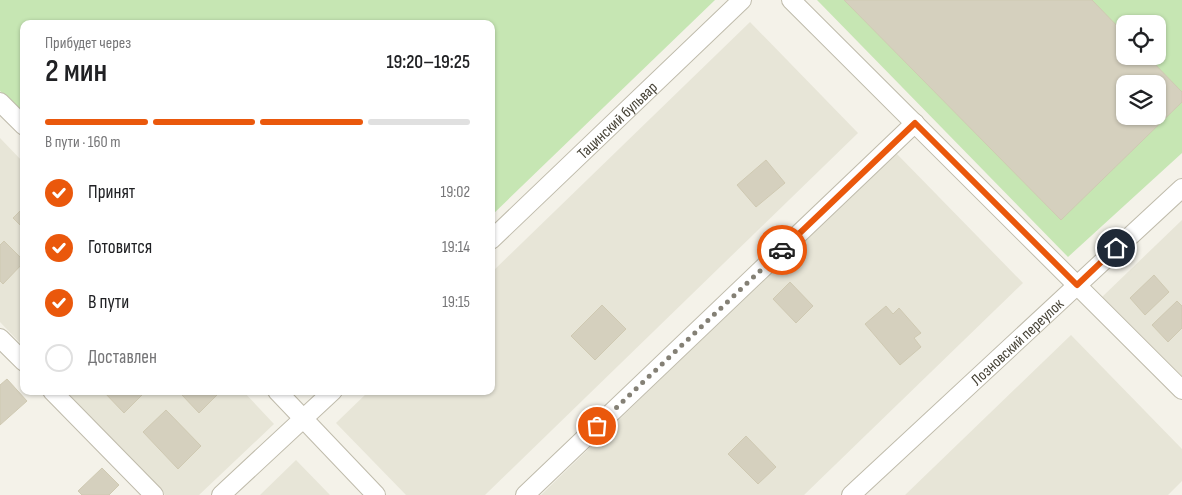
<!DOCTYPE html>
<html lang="ru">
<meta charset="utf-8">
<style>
body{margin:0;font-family:"Sofia Sans Condensed",sans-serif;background:#f2f2f2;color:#202124;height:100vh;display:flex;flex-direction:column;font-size:19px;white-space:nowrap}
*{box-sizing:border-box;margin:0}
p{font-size:16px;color:#757577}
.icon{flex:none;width:28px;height:28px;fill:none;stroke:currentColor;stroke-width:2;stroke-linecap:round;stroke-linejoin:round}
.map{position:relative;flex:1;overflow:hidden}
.details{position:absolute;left:20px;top:20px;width:475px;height:375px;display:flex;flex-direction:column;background:#fff;border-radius:10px;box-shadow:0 1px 4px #0004}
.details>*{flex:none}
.buttons{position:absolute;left:1116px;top:15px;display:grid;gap:10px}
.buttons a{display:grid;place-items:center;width:50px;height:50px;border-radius:10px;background:#fff;box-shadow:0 1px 4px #0004;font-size:25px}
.pin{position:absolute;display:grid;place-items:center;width:42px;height:42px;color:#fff;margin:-21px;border:2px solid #fff;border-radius:50%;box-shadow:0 1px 5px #0007}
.courier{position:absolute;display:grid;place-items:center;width:50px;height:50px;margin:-25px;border:4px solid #ea580c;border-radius:50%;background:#fff;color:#222;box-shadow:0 1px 6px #0007}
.overview em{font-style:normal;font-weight:600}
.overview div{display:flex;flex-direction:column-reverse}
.overview{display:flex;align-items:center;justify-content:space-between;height:85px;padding:0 25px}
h1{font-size:32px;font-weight:600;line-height:38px}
.bar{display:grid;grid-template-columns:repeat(4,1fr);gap:8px 5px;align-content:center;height:60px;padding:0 25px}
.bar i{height:6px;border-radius:4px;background:#e0e0e0}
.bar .on{background:#ea580c}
.bar p{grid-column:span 4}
ol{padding:0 25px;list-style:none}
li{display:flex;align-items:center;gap:15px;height:55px}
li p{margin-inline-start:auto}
li .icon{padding:5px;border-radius:50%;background:#ea580c;color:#fff;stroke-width:4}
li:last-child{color:#757577}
li i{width:28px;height:28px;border:2px solid #e0e0e0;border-radius:50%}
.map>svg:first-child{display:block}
.residential{fill:#e7e5d7}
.green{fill:#c6e6b3;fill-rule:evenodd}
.building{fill:#d5d0be;stroke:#cfc9b2;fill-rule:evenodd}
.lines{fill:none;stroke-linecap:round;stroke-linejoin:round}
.minor-casing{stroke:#bfbbab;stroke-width:20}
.minor{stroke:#fff;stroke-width:18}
.done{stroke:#848075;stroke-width:5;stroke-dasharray:0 9}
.route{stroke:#ea580c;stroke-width:6}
.labels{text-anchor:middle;stroke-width:4;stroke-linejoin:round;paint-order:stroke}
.street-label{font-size:16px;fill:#474337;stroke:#fff}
</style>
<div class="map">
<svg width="1182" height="495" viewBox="0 0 1182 495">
<rect width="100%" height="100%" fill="#f4f2e9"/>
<path class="residential" d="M750,22L858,133L485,495H406L336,423L369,391H491V273Z
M0,138L24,163V347L0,322Z
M895,152L1023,283L804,495H541Z
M1182,220V381L1102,297Z
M1071,335L1182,449V481L1168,495H905Z
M66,391H243L274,424L199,495H165Z
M296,460L330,495H260Z"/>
<path class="green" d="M0,0H715L491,216V24H24V116L0,91Z
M817,0H1182V153L1068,257ZM1125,24H1158V56H1125ZM1125,84H1158V116H1125Z"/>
<path class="building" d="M844,0H1092L1125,34V56H1147L1182,92V102L1061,220ZM1125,84H1158V116H1125Z
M766,160L785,183L756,207L737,185Z
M24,207V229L13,218Z
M4,241L24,261V262L3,284L0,281V245Z
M1154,275L1169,292L1145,315L1130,298Z
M790,282L813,306L796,323L773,299Z
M1177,301L1182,306V328L1168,342L1152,325Z
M602,305L626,329L595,360L571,336Z
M886,306L893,314L899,308L921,333L914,338L921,347L900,365L865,324Z
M7,379L27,401L0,425V385Z
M103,391H146L124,413Z
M185,391H221L199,413L182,395Z
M166,410L201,446L178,469L143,432Z
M746,436L776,467L758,484L728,454Z
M102,468L119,485L109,495H82L78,491Z"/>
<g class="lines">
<g class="minor-casing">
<g id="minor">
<path d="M791,0L1182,390"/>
<path d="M0,102L24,126"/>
<path id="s1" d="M491,240L742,0"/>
<path d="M0,338L24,362"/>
<path d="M52,391L154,495"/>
<path d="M277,391L376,495"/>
<path d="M221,495L333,391"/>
<path d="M525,495L915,123"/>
<path id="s2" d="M851,495L1182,188"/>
</g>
</g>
<use href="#minor" class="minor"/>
</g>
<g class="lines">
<path class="done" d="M597,426L782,250"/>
<path class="route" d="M782,250L915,123L1077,285L1116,248"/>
</g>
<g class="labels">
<g class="street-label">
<text dy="6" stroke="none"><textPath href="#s1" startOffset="174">Тацинский бульвар</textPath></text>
<text dy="6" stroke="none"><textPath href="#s2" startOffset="226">Лозновский переулок</textPath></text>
</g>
</g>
</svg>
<div class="buttons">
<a><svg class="icon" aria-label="locate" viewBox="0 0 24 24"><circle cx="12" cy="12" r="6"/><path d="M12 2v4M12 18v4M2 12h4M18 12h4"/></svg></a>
<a><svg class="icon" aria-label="layers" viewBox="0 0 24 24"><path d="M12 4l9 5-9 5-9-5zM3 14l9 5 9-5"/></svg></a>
</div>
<div class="pin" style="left:597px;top:426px;background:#ea580c"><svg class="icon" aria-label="bag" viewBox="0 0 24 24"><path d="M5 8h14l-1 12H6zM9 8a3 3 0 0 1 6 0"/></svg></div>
<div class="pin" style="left:1116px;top:248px;background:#1f2937"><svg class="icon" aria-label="home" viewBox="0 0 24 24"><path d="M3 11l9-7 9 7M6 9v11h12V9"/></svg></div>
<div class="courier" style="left:782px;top:250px"><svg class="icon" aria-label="car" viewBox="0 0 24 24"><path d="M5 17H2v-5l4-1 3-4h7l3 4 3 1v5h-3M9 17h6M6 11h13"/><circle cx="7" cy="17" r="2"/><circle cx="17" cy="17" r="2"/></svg></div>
<section class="details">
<div class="overview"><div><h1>2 мин</h1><p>Прибудет через</p></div><em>19:20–19:25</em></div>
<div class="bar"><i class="on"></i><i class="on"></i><i class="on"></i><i></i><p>В пути · 160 m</p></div>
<ol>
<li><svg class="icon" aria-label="check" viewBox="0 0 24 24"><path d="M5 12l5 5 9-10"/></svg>Принят<p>19:02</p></li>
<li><svg class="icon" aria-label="check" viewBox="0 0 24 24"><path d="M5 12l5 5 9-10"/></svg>Готовится<p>19:14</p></li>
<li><svg class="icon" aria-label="check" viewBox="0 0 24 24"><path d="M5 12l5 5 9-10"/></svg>В пути<p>19:15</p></li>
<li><i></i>Доставлен</li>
</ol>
</section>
</div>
